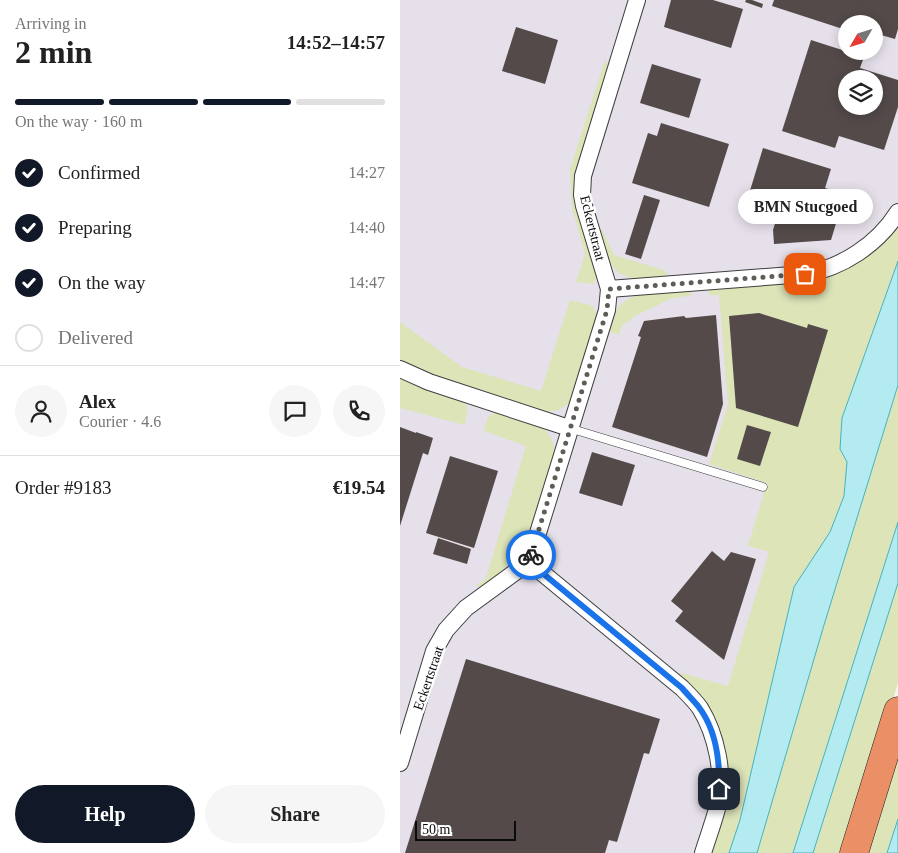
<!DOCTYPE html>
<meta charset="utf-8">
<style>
body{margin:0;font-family:"Times New Roman",serif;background:#f6f6f6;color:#222;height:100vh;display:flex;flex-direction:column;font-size:19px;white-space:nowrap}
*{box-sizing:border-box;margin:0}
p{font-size:16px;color:#767676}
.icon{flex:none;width:28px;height:28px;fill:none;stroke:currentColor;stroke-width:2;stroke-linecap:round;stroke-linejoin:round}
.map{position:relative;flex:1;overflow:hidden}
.sheet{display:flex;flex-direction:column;background:#fff;width:400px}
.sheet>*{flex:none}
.needle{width:32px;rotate:231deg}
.tools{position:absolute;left:438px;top:15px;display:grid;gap:10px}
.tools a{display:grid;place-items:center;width:45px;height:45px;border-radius:50%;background:#fff;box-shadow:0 2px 12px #0003;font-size:25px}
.scale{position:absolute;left:15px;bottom:12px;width:101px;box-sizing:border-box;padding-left:5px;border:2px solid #0b0b0b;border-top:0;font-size:14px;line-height:18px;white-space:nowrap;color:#0b0b0b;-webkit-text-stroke:4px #fff;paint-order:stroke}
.pin{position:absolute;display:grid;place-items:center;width:42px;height:42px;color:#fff;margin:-21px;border-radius:10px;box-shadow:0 2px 8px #0006}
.courier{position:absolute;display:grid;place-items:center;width:50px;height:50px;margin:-25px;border:4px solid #1a73e8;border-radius:50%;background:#fff;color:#222;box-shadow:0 1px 6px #0007}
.bubble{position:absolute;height:35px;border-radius:18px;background:#fff;box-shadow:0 2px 12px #0003;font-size:16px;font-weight:700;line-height:35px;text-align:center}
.headline em{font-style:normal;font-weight:700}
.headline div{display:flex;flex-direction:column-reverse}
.headline{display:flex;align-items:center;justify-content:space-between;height:85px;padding:0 15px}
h1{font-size:32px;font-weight:700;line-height:38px}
.bar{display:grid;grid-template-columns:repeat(4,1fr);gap:8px 5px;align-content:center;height:60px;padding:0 15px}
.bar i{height:6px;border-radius:4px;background:#e0e0e0}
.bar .active{background:#111827}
.bar p{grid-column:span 4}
.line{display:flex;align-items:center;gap:12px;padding:0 15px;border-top:1px solid #e0e0e0}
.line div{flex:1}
.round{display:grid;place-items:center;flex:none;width:52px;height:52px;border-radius:26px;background:#f6f6f6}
ol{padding:0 15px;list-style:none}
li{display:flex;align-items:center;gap:15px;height:55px}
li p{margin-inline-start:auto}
li .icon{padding:5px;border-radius:50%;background:#111827;color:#fff;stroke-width:4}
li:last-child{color:#767676}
li i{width:28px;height:28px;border:2px solid #e0e0e0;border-radius:50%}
.action{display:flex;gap:10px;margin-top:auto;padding:10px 15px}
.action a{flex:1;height:58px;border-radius:30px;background:#111827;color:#fff;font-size:20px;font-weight:700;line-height:58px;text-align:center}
.action a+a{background:#f6f6f6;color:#222}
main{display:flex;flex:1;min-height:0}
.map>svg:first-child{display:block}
.industrial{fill:#e6e0ea;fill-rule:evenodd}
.green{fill:#dce4b8}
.water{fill:#b4ebf0;stroke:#42b3c1}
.building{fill:#534a49;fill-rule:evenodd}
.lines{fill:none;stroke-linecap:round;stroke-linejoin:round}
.service-casing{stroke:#3e3e3e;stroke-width:9}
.minor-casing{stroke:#3e3e3e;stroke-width:18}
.trunk-casing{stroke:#1c1c1c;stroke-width:29}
.service{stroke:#fff;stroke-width:8}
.minor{stroke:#fff;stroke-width:16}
.trunk{stroke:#ea8f66;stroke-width:28}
.done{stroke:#605d59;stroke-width:5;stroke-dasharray:0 9}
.route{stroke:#1a73e8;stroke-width:6}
.labels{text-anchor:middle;stroke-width:5;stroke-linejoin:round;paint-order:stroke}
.street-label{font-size:14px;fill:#0b0b0b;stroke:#fff}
</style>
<main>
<section class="sheet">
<div class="headline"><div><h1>2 min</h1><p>Arriving in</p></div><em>14:52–14:57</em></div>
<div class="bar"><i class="active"></i><i class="active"></i><i class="active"></i><i></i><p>On the way · 160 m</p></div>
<ol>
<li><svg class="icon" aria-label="check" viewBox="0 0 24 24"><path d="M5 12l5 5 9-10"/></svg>Confirmed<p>14:27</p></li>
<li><svg class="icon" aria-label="check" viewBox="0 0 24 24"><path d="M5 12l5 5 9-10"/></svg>Preparing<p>14:40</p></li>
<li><svg class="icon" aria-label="check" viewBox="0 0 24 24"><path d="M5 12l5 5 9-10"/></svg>On the way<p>14:47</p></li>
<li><i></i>Delivered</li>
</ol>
<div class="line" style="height:90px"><a class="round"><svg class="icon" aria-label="person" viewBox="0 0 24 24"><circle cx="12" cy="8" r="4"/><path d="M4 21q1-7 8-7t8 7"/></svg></a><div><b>Alex</b><p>Courier · 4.6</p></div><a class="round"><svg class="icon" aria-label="chat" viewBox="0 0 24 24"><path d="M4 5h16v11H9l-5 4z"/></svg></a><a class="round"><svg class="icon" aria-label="phone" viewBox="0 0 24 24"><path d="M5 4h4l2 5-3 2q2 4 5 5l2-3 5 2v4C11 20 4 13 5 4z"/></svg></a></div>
<div class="line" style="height:65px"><div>Order #9183</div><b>€19.54</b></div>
<div class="action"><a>Help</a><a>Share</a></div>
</section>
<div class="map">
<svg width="498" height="853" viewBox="0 0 498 853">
<rect width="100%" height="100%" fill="#fdf4eb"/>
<path class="industrial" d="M0,0H498V346L340,853H0ZM446,24H474V51H446ZM446,79H474V106H446Z"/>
<path class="green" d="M205,60L209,67L178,166L198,276L193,284L176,282L185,254L172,208L170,169Z
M498,224V261L442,418L440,449L447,462L444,496L430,532L394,587L340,820L329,853H309L325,767L280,676L282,673L328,686L369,552L348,546L367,483L309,464L328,404L319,295H308L310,289L422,279L438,273L463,259L483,242Z
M202,229L214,255L263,270L268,273C261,280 255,279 246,279C211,280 207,259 199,231Z
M289,290L292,295L270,299L235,316L222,326L219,335L209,331C211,324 212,317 215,312C228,288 266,292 289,290Z
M170,300L193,306L198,317L172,401L159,410L146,412L38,378L0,362V322L62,367L141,391Z
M0,377L63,401L68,408L65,425L0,408Z
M498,385V522L393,853H357L424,625Z
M98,412C125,420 158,422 154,459L130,535L126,542L108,565L81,587L76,586L86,578L126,446L84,431L88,416Z
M498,583V683L446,853H413Z
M498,741V819L487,853H463Z"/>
<path class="water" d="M498,261V385L424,625L357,853H329L340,820L394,587L430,532L444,496L447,462L440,449L442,418Z
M498,522V583L413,853H393Z
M498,819V853H487Z"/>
<path class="building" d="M271,0H313L343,9L331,48L264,27Z
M346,0H352L363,4L362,8L345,2Z
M374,0H498V29L495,39L474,33V24H446V30L372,6Z
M116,27L158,40L145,84L102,71Z
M411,40L464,57L460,68L498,80V107L484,150L439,136L435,148L382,131ZM446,79H474V106H446Z
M252,64L301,79L289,118L240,103Z
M261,123L329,144L309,207L232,183L248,133L257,136Z
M363,148L431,169L425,188L445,194L431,240L374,244L373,230L377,217L345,207Z
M244,195L260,200L241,259L225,254Z
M359,313L407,328L408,324L428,330L398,427L336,408L329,316Z
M316,315L323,404L307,457L212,427L241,337L238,336L244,321L284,316L286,318Z
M347,425L371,432L360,466L337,459Z
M0,427L16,433V432L33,438L28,455L23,453L0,526Z
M192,452L235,465L222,506L179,493Z
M50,456L98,471L74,548L26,533Z
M38,538L71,549L67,564L33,554Z
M312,551L324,561L331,552L356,559L324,660L275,621L283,611L271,601Z
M66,659L260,719L249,754L244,753L217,842L209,840L205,853H5Z"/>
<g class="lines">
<g class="service-casing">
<path id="service" d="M169,428L363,487"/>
</g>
<g class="minor-casing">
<path id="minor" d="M209,289L405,274C442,268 478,244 498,212
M0,369L29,382L169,428
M129,562L282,688C288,694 295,701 300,708C316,734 325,774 318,805C314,821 308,837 303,853
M0,763L34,651L46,630L66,608L129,562L207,310L209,289L184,206L182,195L183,176L237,0"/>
</g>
<g class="trunk-casing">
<path id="trunk" d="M454,853L498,711"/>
</g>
<use href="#service" class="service"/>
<use href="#minor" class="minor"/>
<use href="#trunk" class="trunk"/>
</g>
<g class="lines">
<path class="done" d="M131,555L207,310L209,289L405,274"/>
<path class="route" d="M131,555L129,562L282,688C287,694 293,700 298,706C316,729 320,761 319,789"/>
</g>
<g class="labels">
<g class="street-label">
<text transform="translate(193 228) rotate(76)" y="5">Eckertstraat</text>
<text transform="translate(28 678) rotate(-71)" y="5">Eckertstraat</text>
</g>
</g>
</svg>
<div class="tools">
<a><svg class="needle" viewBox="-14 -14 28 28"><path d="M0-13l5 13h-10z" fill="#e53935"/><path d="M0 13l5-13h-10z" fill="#767676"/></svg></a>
<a><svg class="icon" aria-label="layers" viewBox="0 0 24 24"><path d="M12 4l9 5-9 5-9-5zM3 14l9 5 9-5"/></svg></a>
</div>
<div class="scale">50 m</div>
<div class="pin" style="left:405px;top:274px;background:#ea580c"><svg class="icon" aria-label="bag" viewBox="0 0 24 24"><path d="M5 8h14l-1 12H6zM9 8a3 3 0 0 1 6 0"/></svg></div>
<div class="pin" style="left:319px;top:789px;background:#1f2937"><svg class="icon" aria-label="home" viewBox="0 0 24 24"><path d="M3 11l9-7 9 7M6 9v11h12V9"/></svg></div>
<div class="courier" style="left:131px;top:555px"><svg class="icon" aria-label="bike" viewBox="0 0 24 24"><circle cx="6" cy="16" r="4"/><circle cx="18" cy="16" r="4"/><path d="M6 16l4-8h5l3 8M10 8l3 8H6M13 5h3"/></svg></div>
<div class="bubble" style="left:338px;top:189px;width:135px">BMN Stucgoed</div>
</div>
</main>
